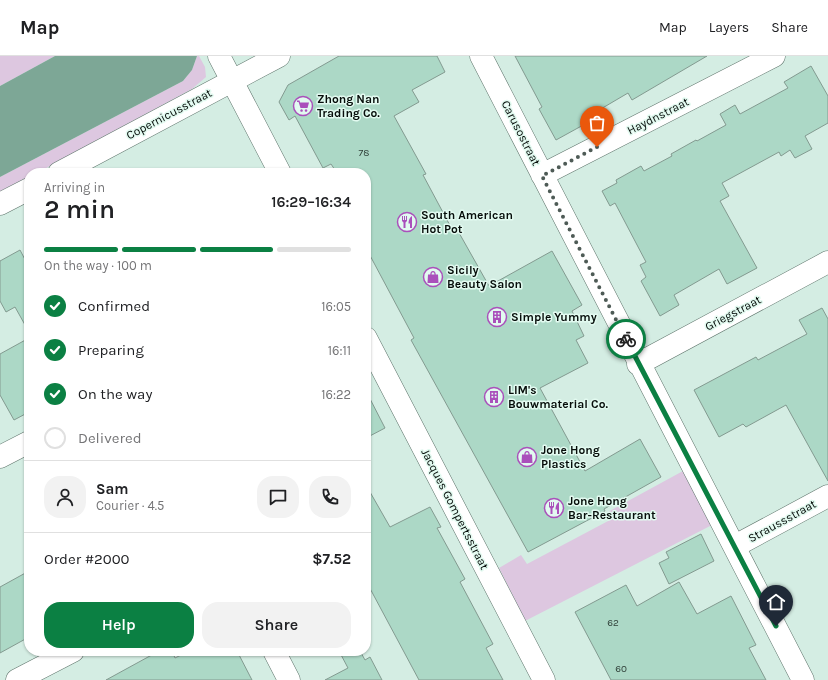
<!DOCTYPE html>
<meta charset="utf-8">
<style>
body{margin:0;font-family:Karla,sans-serif;background:#f2f2f2;color:#202124;height:100vh;display:flex;flex-direction:column;font-size:15px;white-space:nowrap}
*{box-sizing:border-box;margin:0}
p{font-size:13px;color:#757577}
.icon{flex:none;width:22px;height:22px;fill:none;stroke:currentColor;stroke-width:2;stroke-linecap:round;stroke-linejoin:round}
.map{position:relative;flex:1;overflow:hidden}
.sheet{position:absolute;left:24px;top:112px;width:347px;height:488px;display:flex;flex-direction:column;background:#fff;border-radius:16px;box-shadow:0 1px 3px #0004}
.sheet>*{flex:none}
.pin{position:absolute;display:grid;place-items:center;width:34px;height:34px;color:#fff;margin:-41px -17px;border-radius:50% 50% 50% 0;rotate:-45deg;box-shadow:0 0 4px #0007}
.pin .icon{rotate:45deg}
.courier{position:absolute;display:grid;place-items:center;width:40px;height:40px;margin:-20px;border:3px solid #0b8043;border-radius:50%;background:#fff;color:#222;box-shadow:0 1px 5px #0007}
.head em{font-style:normal;font-weight:600}
.head div{display:flex;flex-direction:column-reverse}
.head{display:flex;align-items:center;justify-content:space-between;height:68px;padding:0 20px}
h1{font-size:26px;font-weight:600;line-height:30px}
.bar{display:grid;grid-template-columns:repeat(4,1fr);gap:6px 4px;align-content:center;height:48px;padding:0 20px}
.bar i{height:5px;border-radius:3px;background:#e0e0e0}
.bar .current{background:#0b8043}
.bar p{grid-column:span 4}
.line{display:flex;align-items:center;gap:10px;padding:0 20px;border-top:1px solid #e0e0e0}
.line div{flex:1}
.round{display:grid;place-items:center;flex:none;width:42px;height:42px;border-radius:16px;background:#f2f2f2}
ol{padding:0 20px;list-style:none}
li{display:flex;align-items:center;gap:12px;height:44px}
li p{margin-inline-start:auto}
li .icon{padding:4px;border-radius:50%;background:#0b8043;color:#fff;stroke-width:4}
li:last-child{color:#757577}
li i{width:22px;height:22px;border:2px solid #e0e0e0;border-radius:50%}
.button{display:flex;gap:8px;margin-top:auto;padding:8px 20px}
.button a{flex:1;height:46px;border-radius:16px;background:#0b8043;color:#fff;font-size:16px;font-weight:600;line-height:46px;text-align:center}
.button a+a{background:#f2f2f2;color:#202124}
header{display:flex;align-items:center;gap:24px;box-sizing:border-box;height:56px;padding:0 20px;background:#fff;border-bottom:1px solid #e0e0e0}
header strong{font-size:19px}
nav{display:flex;gap:22px;margin-inline-start:auto;font-size:14px}
.map>svg:first-child{display:block}
.green{fill:#ddc7e0}
.water{fill:#7da796}
.building{fill:#acd8c6;stroke:#839a90}
.lines{fill:none;stroke-linecap:round;stroke-linejoin:round}
.minor-casing{stroke:#5e746b;stroke-width:23}
.minor{stroke:#fff;stroke-width:22}
.done{stroke:#4e5b56;stroke-width:4;stroke-dasharray:0 7.2}
.route{stroke:#0b8043;stroke-width:5}
.labels{text-anchor:middle;stroke-width:3;stroke-linejoin:round;paint-order:stroke}
.number-label{font-size:10px;fill:#304039}
.poi-label{font-size:12px;font-weight:bold;fill:#060d0a;stroke:#e2faf0;text-anchor:start}
.street-label{font-size:12px;fill:#060d0a;stroke:#e2faf0}
</style>
<header>
<strong>Map</strong>
<nav><a>Map</a><a>Layers</a><a>Share</a></nav>
</header>
<div class="map">
<svg width="828" height="624" viewBox="0 0 828 624">
<rect width="100%" height="100%" fill="#d4ede3"/>
<path class="green" d="M0,0H55L0,30Z
M197,0H199L205,11L206,21L192,33L37,117H29V121L0,137V121L183,25L192,14Z
M683,415L712,469L525,565L499,512L521,499L527,508L610,464L606,457Z"/>
<path class="water" d="M55,0H197L192,14L183,25L0,121V30Z"/>
<path class="building" d="M339,0H437L445,16L412,34L419,46L394,60L426,118L423,119L454,177L458,175L489,230L552,195L582,249L572,255L584,280L576,284L588,307L540,332L585,415L640,383L661,421L604,453L605,455L528,496L411,284L414,282L366,192V117H337L331,108L323,112L295,60L289,64L279,46L288,29Z
M515,0H707L632,44L628,37L594,57L596,62L556,84L539,53L542,51Z
M811,10L828,40V67L805,80L812,93L795,102L790,94L781,100L779,96L722,127L729,140L720,145L757,212L727,228L719,213L674,239L679,249L660,260L641,225L646,221L640,209L646,206L615,147L610,150L602,135L617,127L616,124L641,110L644,115L672,100L671,98L696,84L697,85L726,69L720,58L735,49L740,58L788,32L784,26Z
M20,194L29,211V276L15,251L6,256L0,245V205Z
M822,252L828,263V425L786,349L746,371L743,368L719,381L694,334L756,301L758,304L807,278L799,264Z
M29,282V356L14,364L0,339V298Z
M366,335L385,372L366,382Z
M366,429L390,471L430,451L441,471L437,472L465,523L460,526L493,588L486,592L503,624H419L366,525Z
M701,478L714,505L669,528L659,507L669,502L666,496Z
M29,515V581L0,597V531Z
M679,526L697,558L731,540L756,589L749,592L766,624H611L575,556L626,529L637,550Z
M159,595H172L175,602L189,595H237L252,624H106Z
M339,595H360L365,604L370,601L382,624H325L348,612Z"/>
<g class="lines">
<g class="minor-casing">
<path id="minor" d="M219,0L280,117
M481,0L803,624
M59,117L279,0
M542,119L774,0
M0,148L29,133
M366,282L544,624
M638,308L828,206
M0,401L29,386
M735,490L828,440
M274,595L289,624
M17,624L73,595"/>
</g>
<use href="#minor" class="minor"/>
</g>
<g class="lines">
<path class="done" d="M597,91L542,120L626,283"/>
<path class="route" d="M626,283L776,570"/>
</g>
<defs>
<g id="supermarket-ring" transform="scale(1)"><circle r="9.5" fill="#e2faf0" stroke="#aa50bb" stroke-width="1.5"/><path d="M-6-5.5h2.5l.6 2H6L4.5 2H-2.5L-4.4-4H-6ZM-1.5 3.2a1.3 1.3 0 1 0 .1 0ZM3 3.2a1.3 1.3 0 1 0 .1 0Z" fill="#aa50bb"/></g>
<g id="restaurant-ring" transform="scale(1)"><circle r="9.5" fill="#e2faf0" stroke="#aa50bb" stroke-width="1.5"/><path d="M-5-6h1v4h1v-4h1v4h1v-4h1v5L-1.5 .5V6h-2V.5L-5-1ZM5-6V6H3V1.5H1.5Q1.5-4 5-6Z" fill="#aa50bb"/></g>
<g id="shop-ring" transform="scale(1)"><circle r="9.5" fill="#e2faf0" stroke="#aa50bb" stroke-width="1.5"/><path d="M-5-2.5h2.3a2.7 3.5 0 0 1 5.4 0H5L5.5 6h-11ZM-1.5-2.5h3a1.5 2.3 0 0 0-3 0Z" fill="#aa50bb"/></g>
<g id="building-ring" transform="scale(1)"><circle r="9.5" fill="#e2faf0" stroke="#aa50bb" stroke-width="1.5"/><path d="M-4-6H4V6H1V3H-1V6H-4ZM-2.5-4.3h1.7v1.8h-1.7ZM.8-4.3h1.7v1.8H.8ZM-2.5-1h1.7V.8h-1.7ZM.8-1h1.7V.8H.8Z" fill="#aa50bb"/></g>
</defs>
<g fill-rule="evenodd">
<use href="#supermarket-ring" x="303" y="50"/>
<use href="#restaurant-ring" x="407" y="166"/>
<use href="#shop-ring" x="433" y="221"/>
<use href="#building-ring" x="497" y="261"/>
<use href="#building-ring" x="494" y="341"/>
<use href="#shop-ring" x="527" y="401"/>
<use href="#restaurant-ring" x="554" y="452"/>
</g>
<g class="labels">
<g class="number-label">
<text x="364" y="100">78</text>
<text x="613" y="570">62</text>
<text x="621" y="616">60</text>
</g>
<g class="poi-label">
<text x="317" y="47">Zhong Nan<tspan x="317" dy="14">Trading Co.</tspan></text>
<text x="421" y="163">South American<tspan x="421" dy="14">Hot Pot</tspan></text>
<text x="447" y="218">Sicily<tspan x="447" dy="14">Beauty Salon</tspan></text>
<text x="511" y="265">Simple Yummy</text>
<text x="508" y="338">LIM's<tspan x="508" dy="14">Bouwmaterial Co.</tspan></text>
<text x="541" y="398">Jone Hong<tspan x="541" dy="14">Plastics</tspan></text>
<text x="568" y="449">Jone Hong<tspan x="568" dy="14">Bar-Restaurant</tspan></text>
</g>
<g class="street-label">
<text transform="translate(169 58) rotate(-28)" y="4">Copernicusstraat</text>
<text transform="translate(658 60) rotate(-27)" y="4">Haydnstraat</text>
<text transform="translate(521 77) rotate(63)" y="4">Carusostraat</text>
<text transform="translate(733 257) rotate(-28)" y="4">Griegstraat</text>
<text transform="translate(455 453) rotate(63)" y="4">Jacques Gompertsstraat</text>
<text transform="translate(782 465) rotate(-29)" y="4">Straussstraat</text>
</g>
</g>
</svg>
<div class="pin" style="left:597px;top:91px;background:#ea580c"><svg class="icon" aria-label="bag" viewBox="0 0 24 24"><path d="M5 8h14l-1 12H6zM9 8a3 3 0 0 1 6 0"/></svg></div>
<div class="pin" style="left:776px;top:570px;background:#1f2937"><svg class="icon" aria-label="home" viewBox="0 0 24 24"><path d="M3 11l9-7 9 7M6 9v11h12V9"/></svg></div>
<div class="courier" style="left:626px;top:283px"><svg class="icon" aria-label="bike" viewBox="0 0 24 24"><circle cx="6" cy="16" r="4"/><circle cx="18" cy="16" r="4"/><path d="M6 16l4-8h5l3 8M10 8l3 8H6M13 5h3"/></svg></div>
<section class="sheet">
<div class="head"><div><h1>2 min</h1><p>Arriving in</p></div><em>16:29–16:34</em></div>
<div class="bar"><i class="current"></i><i class="current"></i><i class="current"></i><i></i><p>On the way · 100 m</p></div>
<ol>
<li><svg class="icon" aria-label="check" viewBox="0 0 24 24"><path d="M5 12l5 5 9-10"/></svg>Confirmed<p>16:05</p></li>
<li><svg class="icon" aria-label="check" viewBox="0 0 24 24"><path d="M5 12l5 5 9-10"/></svg>Preparing<p>16:11</p></li>
<li><svg class="icon" aria-label="check" viewBox="0 0 24 24"><path d="M5 12l5 5 9-10"/></svg>On the way<p>16:22</p></li>
<li><i></i>Delivered</li>
</ol>
<div class="line" style="height:72px"><a class="round"><svg class="icon" aria-label="person" viewBox="0 0 24 24"><circle cx="12" cy="8" r="4"/><path d="M4 21q1-7 8-7t8 7"/></svg></a><div><b>Sam</b><p>Courier · 4.5</p></div><a class="round"><svg class="icon" aria-label="chat" viewBox="0 0 24 24"><path d="M4 5h16v11H9l-5 4z"/></svg></a><a class="round"><svg class="icon" aria-label="phone" viewBox="0 0 24 24"><path d="M5 4h4l2 5-3 2q2 4 5 5l2-3 5 2v4C11 20 4 13 5 4z"/></svg></a></div>
<div class="line" style="height:52px"><div>Order #2000</div><b>$7.52</b></div>
<div class="button"><a>Help</a><a>Share</a></div>
</section>
</div>
